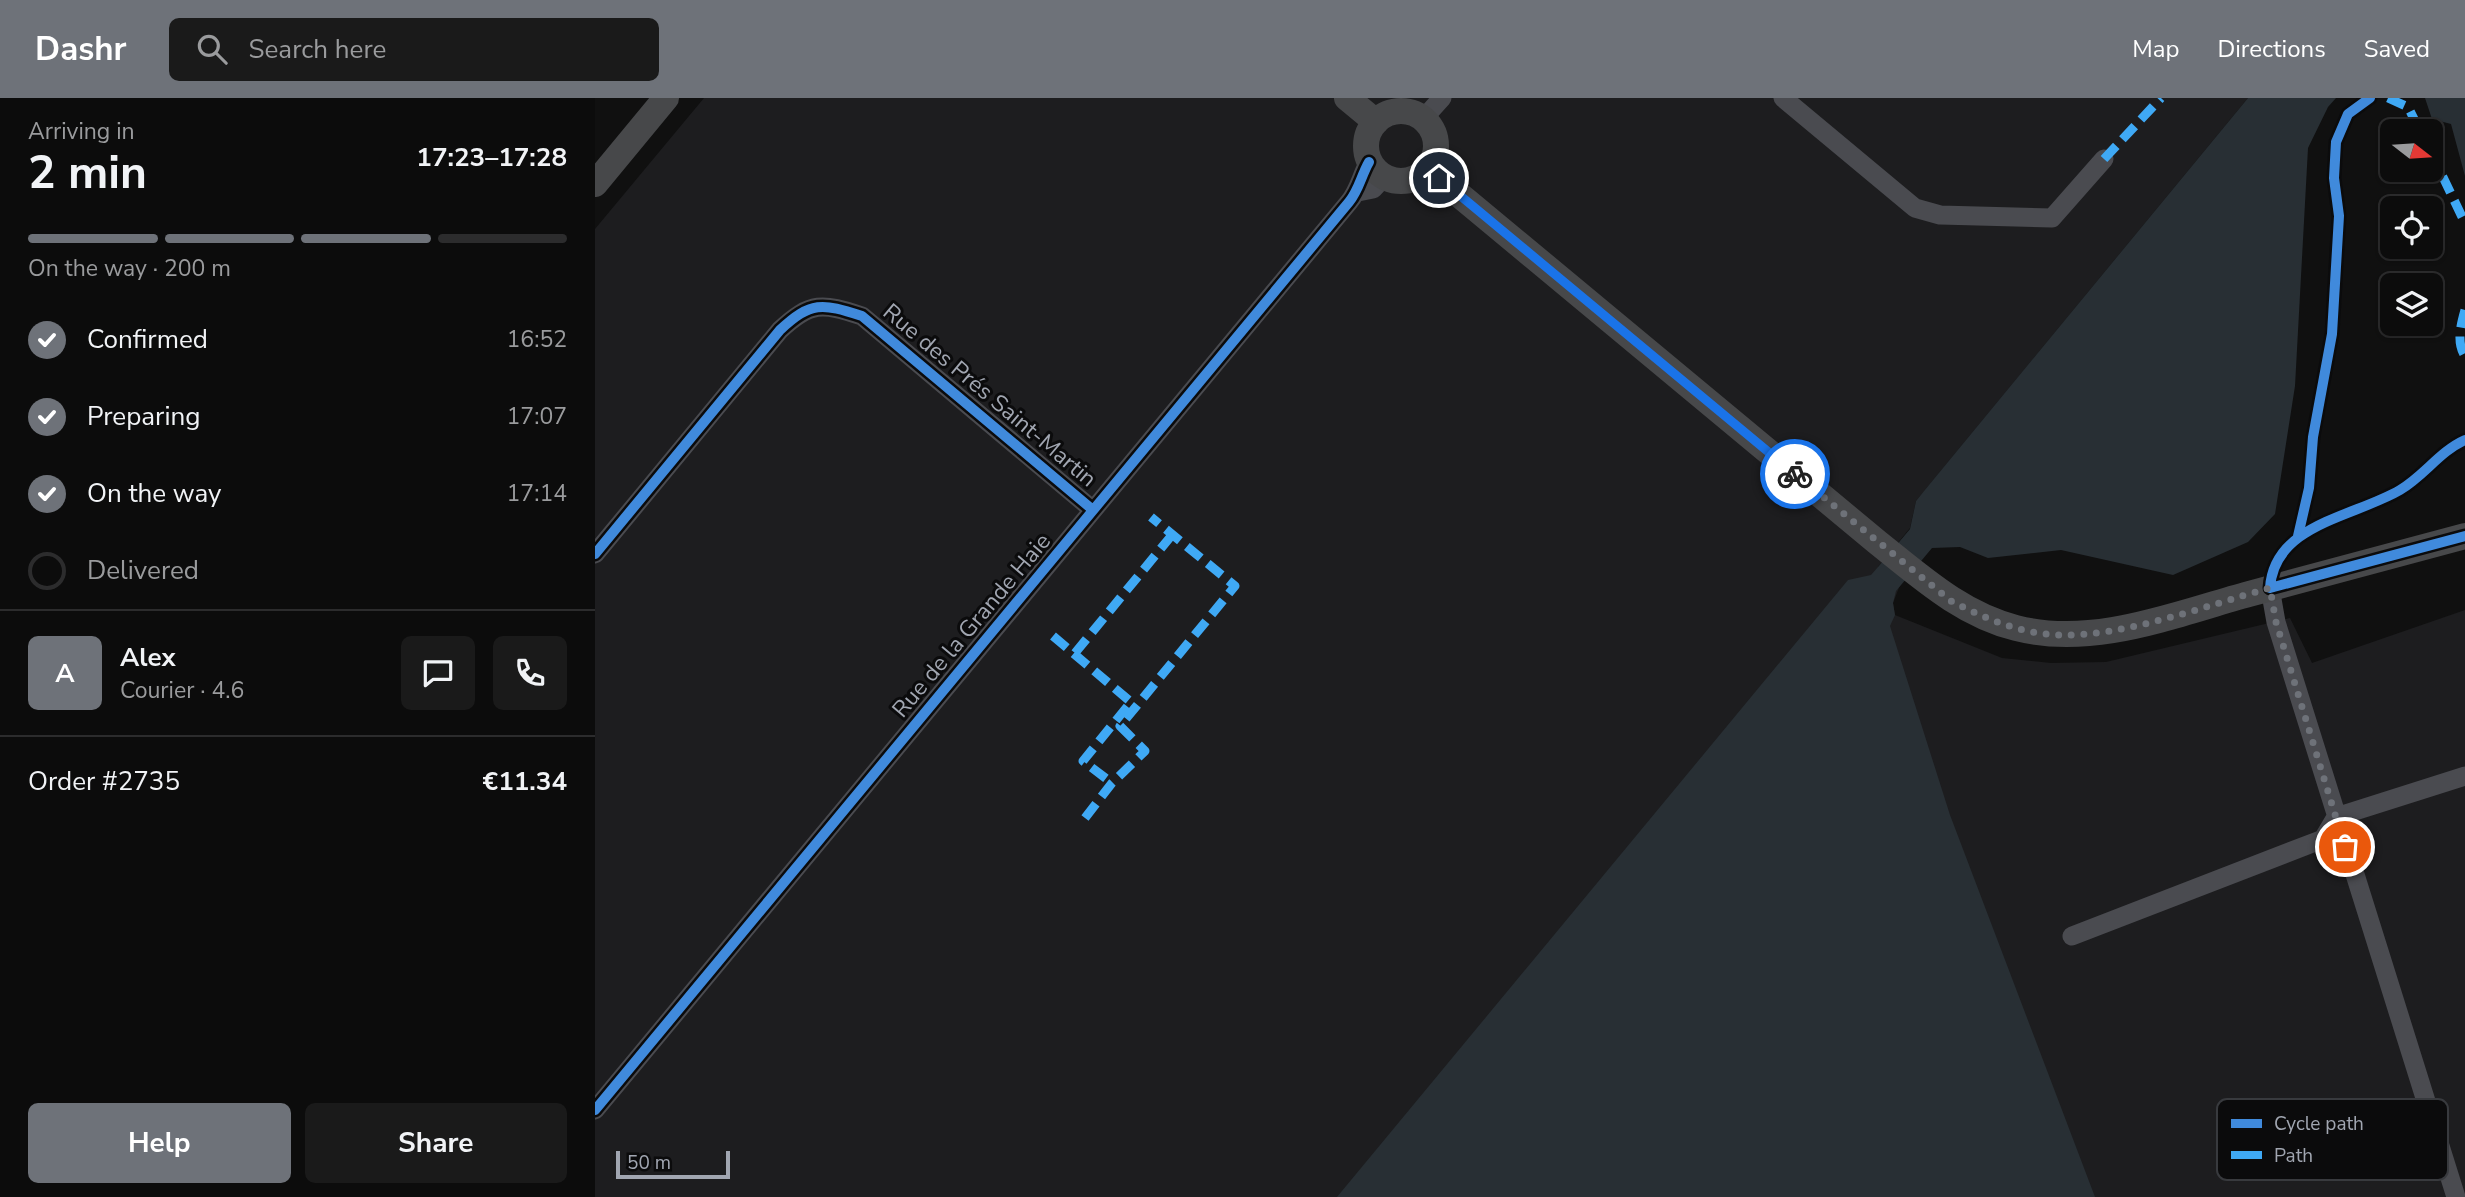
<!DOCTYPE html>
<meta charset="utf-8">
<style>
body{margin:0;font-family:"Nunito Sans",sans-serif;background:#1a1a1a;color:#f1f3f6;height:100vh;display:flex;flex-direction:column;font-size:26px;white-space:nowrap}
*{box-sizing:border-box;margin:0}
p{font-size:23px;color:#9a9b9d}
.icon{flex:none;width:38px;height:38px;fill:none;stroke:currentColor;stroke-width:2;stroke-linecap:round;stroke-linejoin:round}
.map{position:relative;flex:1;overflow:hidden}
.details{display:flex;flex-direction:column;background:#0c0c0c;width:595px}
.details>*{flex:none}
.needle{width:46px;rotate:107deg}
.controls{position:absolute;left:1785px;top:21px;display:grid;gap:14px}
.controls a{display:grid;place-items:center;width:63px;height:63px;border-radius:10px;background:#0c0c0c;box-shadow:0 2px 5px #0004,0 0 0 2px #2c2c2d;font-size:35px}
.scale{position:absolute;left:21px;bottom:18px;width:114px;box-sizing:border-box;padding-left:7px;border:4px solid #a1a6b1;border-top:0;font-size:19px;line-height:24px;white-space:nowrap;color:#a1a6b1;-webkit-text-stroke:5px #0b0b0c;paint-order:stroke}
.pin{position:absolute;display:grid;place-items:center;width:60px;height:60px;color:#fff;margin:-30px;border:4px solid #fff;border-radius:50%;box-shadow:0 2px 7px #0007}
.courier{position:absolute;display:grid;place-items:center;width:70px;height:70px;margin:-35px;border:5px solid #1a73e8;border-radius:50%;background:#fff;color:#222;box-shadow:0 2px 9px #0007}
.headline em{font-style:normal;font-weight:700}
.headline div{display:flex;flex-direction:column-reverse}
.headline{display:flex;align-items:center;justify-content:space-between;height:119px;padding:0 28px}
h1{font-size:46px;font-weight:700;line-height:52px}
.bar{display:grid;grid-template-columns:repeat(4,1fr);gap:10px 7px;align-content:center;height:84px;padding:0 28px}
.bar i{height:9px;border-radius:5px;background:#2c2c2d}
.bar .on{background:#6e7279}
.bar p{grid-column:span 4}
.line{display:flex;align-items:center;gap:18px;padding:0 28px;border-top:2px solid #2c2c2d}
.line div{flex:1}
.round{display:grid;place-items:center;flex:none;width:74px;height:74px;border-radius:10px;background:#1a1a1a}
ol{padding:0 28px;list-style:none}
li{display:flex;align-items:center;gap:21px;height:77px}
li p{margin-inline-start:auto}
li .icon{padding:7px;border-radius:50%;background:#6e7279;color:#fff;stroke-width:4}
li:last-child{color:#9a9b9d}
li i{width:38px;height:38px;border:4px solid #2c2c2d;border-radius:50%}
.cta{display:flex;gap:14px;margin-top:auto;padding:14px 28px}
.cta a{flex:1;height:80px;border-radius:10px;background:#6e7279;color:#fff;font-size:28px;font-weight:700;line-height:80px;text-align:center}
.cta a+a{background:#1a1a1a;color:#f1f3f6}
header{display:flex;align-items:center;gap:42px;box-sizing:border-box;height:98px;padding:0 35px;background:#6e7279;color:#fff}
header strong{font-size:33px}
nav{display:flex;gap:38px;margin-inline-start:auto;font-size:24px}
.search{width:490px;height:63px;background:#1a1a1a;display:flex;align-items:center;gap:18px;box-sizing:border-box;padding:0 24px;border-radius:10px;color:#9a9b9d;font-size:26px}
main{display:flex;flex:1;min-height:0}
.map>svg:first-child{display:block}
.built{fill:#1d1d1f}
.water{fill:#282f34}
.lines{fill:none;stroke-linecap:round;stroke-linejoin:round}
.minor{stroke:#4a4b50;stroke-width:19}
.major{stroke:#47484a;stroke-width:26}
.quiet{stroke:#3fa9f5;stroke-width:9;stroke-dasharray:18 9;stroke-linecap:butt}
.cycleway-casing{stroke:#0b0b0c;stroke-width:15}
.cycleway{stroke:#408adc;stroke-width:10}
.done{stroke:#6e7279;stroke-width:7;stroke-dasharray:0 12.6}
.route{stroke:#1a73e8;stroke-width:9}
.labels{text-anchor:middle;stroke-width:6;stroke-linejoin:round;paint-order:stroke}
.street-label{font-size:23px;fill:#a1a6b1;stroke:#0b0b0c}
.key{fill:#0b0b0c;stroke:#383a3e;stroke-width:2}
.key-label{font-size:19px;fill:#a1a6b1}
</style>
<header>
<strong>Dashr</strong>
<div class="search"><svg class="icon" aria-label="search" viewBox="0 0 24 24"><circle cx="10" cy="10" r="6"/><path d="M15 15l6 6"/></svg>Search here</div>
<nav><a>Map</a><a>Directions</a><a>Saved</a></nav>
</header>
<main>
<section class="details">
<div class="headline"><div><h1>2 min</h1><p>Arriving in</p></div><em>17:23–17:28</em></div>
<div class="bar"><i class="on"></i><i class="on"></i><i class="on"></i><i></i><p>On the way · 200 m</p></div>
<ol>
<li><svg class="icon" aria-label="check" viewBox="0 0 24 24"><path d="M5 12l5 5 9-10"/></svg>Confirmed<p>16:52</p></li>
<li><svg class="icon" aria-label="check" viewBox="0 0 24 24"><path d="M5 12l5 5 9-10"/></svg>Preparing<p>17:07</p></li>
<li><svg class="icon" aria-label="check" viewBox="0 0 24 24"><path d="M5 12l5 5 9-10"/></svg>On the way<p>17:14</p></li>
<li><i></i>Delivered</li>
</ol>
<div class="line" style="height:126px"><b class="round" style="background:#6e7279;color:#fff">A</b><div><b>Alex</b><p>Courier · 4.6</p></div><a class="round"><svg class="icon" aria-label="chat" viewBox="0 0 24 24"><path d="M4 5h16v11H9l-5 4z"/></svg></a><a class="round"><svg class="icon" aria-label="phone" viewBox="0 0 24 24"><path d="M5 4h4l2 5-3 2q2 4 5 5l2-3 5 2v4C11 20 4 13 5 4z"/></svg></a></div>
<div class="line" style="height:91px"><div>Order #2735</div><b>€11.34</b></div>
<div class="cta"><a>Help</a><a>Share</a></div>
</section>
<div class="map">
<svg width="1870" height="1099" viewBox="0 0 1870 1099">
<rect width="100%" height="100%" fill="#101010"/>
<path class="built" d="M109,0H1653L1321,403L1315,430L1283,469L1305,487L1298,505L1300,517L1407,560L1456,565L1511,564L1695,520L1717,565L1870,512V1099H0V131Z"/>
<path class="water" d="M1653,0H1741L1733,9L1713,50L1700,288L1680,416L1653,444L1578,477L1466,452L1393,460L1365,449L1337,450L1301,493L1298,505L1300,517L1295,528L1355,717L1500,1099H742L1253,482L1276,477L1283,469L1315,431L1321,403L1329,393Z
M1830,0H1870V78L1856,26L1837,21Z"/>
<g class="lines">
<path class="minor" d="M1188,0L1320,110L1345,117L1457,120L1509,61
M828,21L847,0
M763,94L778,91L789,79
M0,456L185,232C216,203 227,205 267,218L498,412
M1675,490L1681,524L1861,1099
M1477,838L1728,741L1741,719L1870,678
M0,1012L754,104C764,92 766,78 774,64"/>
<path class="major" d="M752,0L781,24
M771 48a35 35 0 1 1 70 0a35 35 0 1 1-70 0Z
M835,69L844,80L1282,444C1326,479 1366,516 1421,530C1499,550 1580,516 1654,496C1726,476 1798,457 1870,438
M0,86L71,0"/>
<path class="quiet" d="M1793,0L1813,9L1825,33
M1836,54L1870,125
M1509,61L1566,0
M1870,212C1866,226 1861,245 1870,258
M458,538L536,604L488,663L517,685
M480,555L577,437
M490,720L517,685L550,653L525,628L640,488L556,419"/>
<g class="cycleway-casing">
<path id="cycleway" d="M1870,342C1845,353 1829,378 1805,392C1759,419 1679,426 1675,490L1870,438
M1703,438L1714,390L1718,339L1737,236L1744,118L1739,80L1741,44L1753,16L1775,0
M0,456L185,232C216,203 227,205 267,218L498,412
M0,1012L754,104C764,92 766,78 774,64"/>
</g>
<use href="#cycleway" class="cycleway"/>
</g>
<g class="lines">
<path class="done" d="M1200,376L1356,503C1389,520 1424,535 1462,537C1530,539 1609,508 1675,490L1681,524L1750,749"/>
<path class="route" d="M844,80L1200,376"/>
</g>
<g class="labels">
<g class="street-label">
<text transform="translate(395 297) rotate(40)" y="8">Rue des Prés Saint-Martin</text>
<text transform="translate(376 527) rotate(-50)" y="8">Rue de la Grande Haie</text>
</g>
</g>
<rect x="1622" y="1001" width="231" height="81" rx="10" class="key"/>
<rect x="1636" y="1021" width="31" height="9" fill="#408adc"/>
<rect x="1636" y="1053" width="31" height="8" fill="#3fa9f5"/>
<g class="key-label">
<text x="1679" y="1032">Cycle path</text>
<text x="1679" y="1064">Path</text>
</g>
</svg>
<div class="controls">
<a><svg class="needle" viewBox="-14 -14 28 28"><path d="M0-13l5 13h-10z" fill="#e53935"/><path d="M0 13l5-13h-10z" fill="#9a9b9d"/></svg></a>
<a><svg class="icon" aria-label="locate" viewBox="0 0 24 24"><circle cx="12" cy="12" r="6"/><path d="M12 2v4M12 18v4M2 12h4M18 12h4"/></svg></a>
<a><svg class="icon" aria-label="layers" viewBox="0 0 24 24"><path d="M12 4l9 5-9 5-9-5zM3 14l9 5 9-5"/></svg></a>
</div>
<div class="scale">50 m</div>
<div class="pin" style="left:1750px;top:749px;background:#ea580c"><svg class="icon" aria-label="bag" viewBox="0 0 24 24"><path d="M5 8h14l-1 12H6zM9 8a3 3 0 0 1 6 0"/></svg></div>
<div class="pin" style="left:844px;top:80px;background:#1f2937"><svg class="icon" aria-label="home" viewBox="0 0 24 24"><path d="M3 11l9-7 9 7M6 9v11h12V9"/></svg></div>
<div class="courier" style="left:1200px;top:376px"><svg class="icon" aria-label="bike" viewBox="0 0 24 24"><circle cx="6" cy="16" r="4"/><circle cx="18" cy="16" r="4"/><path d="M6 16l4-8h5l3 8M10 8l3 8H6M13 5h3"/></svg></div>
</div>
</main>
